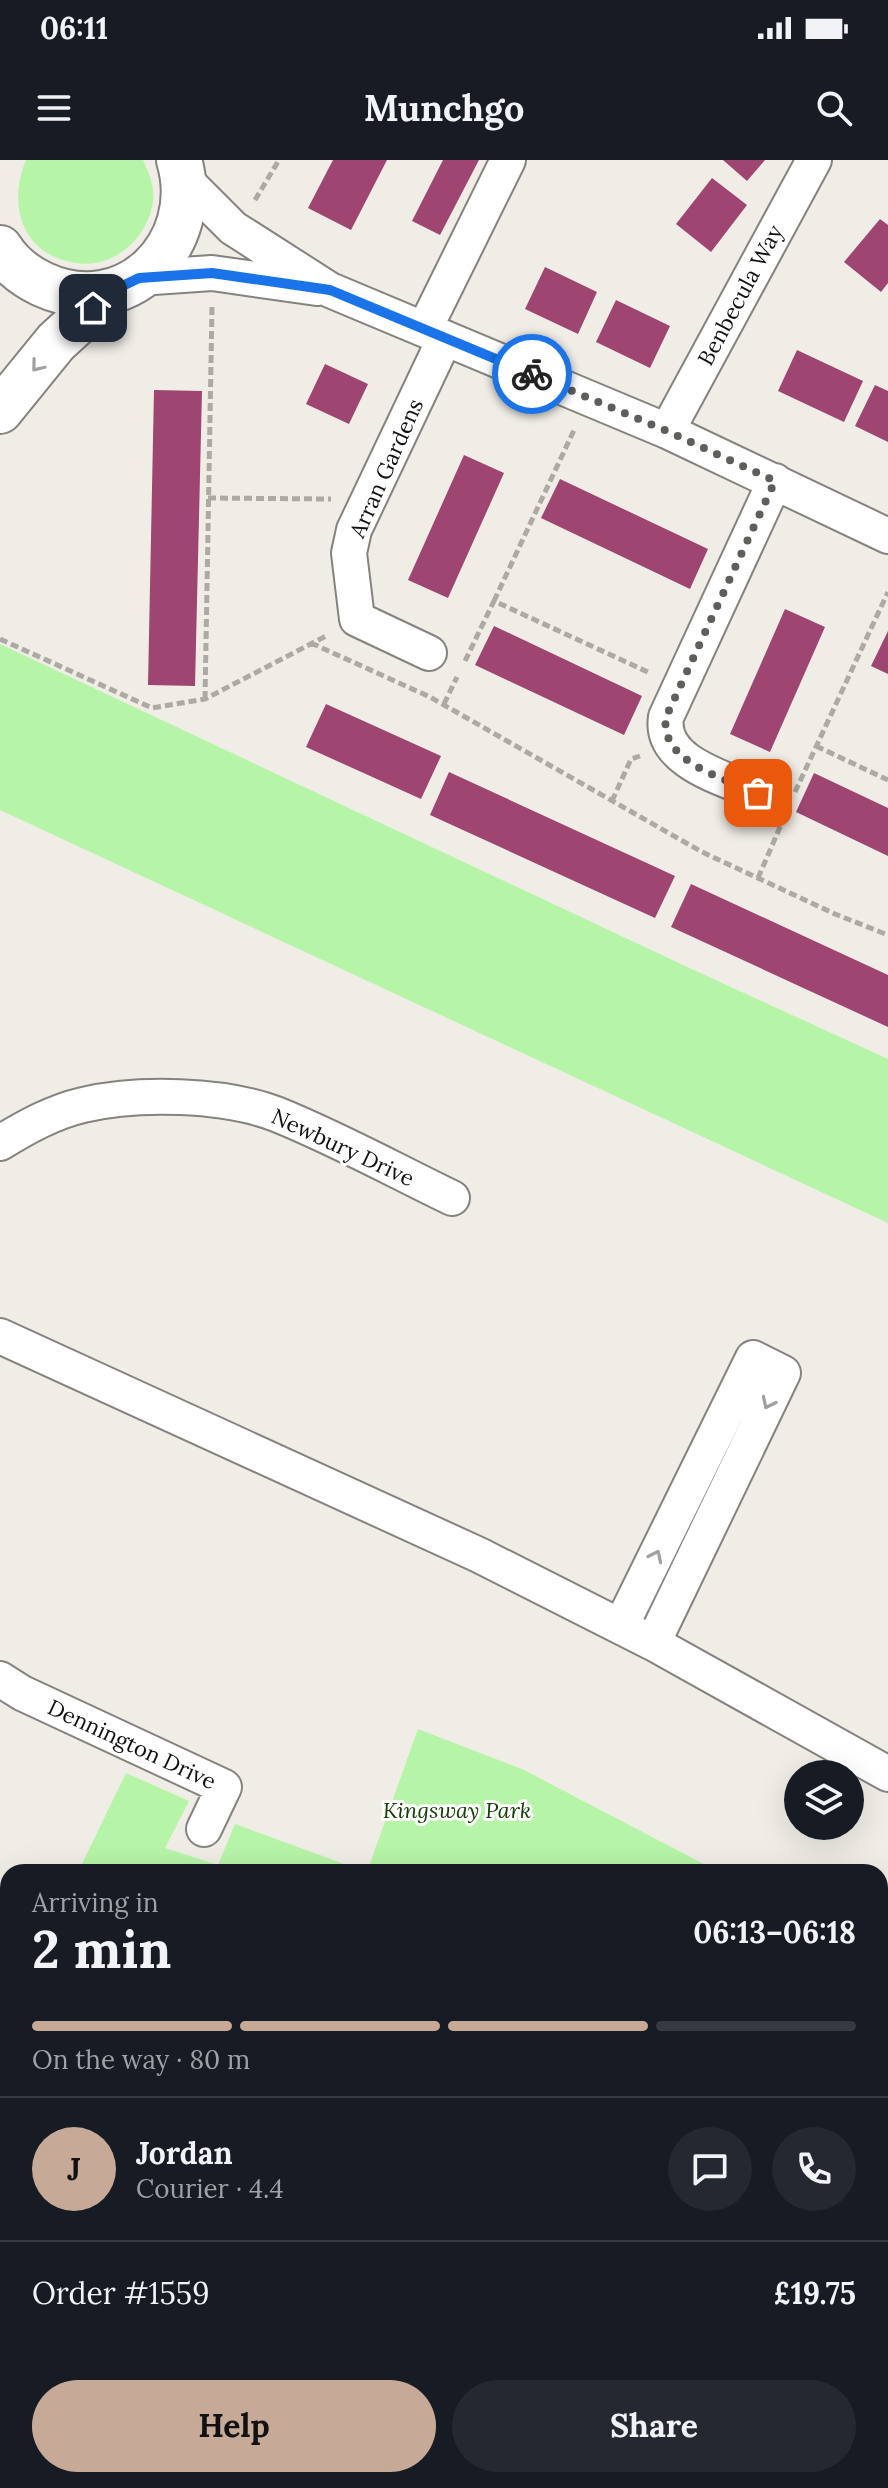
<!DOCTYPE html>
<meta charset="utf-8">
<style>
body{margin:0;font-family:Lora,serif;background:#242831;color:#f1f3f6;height:100vh;display:flex;flex-direction:column;font-size:30px;white-space:nowrap}
*{box-sizing:border-box;margin:0}
p{font-size:26px;color:#9ea1a6}
.icon{flex:none;width:44px;height:44px;fill:none;stroke:currentColor;stroke-width:2;stroke-linecap:round;stroke-linejoin:round}
.map{position:relative;flex:1;overflow:hidden}
.side{position:absolute;left:0px;top:1704px;width:888px;height:624px;display:flex;flex-direction:column;background:#171b24;border-radius:24px 24px 0 0;box-shadow:0 8px 32px #0002}
.side>*{flex:none}
.controls{position:absolute;left:784px;top:1600px;display:grid;gap:16px}
.controls a{display:grid;place-items:center;width:80px;height:80px;border-radius:50%;background:#171b24;box-shadow:0 8px 32px #0002;font-size:40px}
.pin{position:absolute;display:grid;place-items:center;width:68px;height:68px;color:#fff;margin:-34px;border-radius:16px;box-shadow:0 4px 12px #0006}
.courier{position:absolute;display:grid;place-items:center;width:80px;height:80px;margin:-40px;border:6px solid #1a73e8;border-radius:50%;background:#fff;color:#222;box-shadow:0 2px 10px #0007}
.overview em{font-style:normal;font-weight:700}
.overview div{display:flex;flex-direction:column-reverse}
.overview{display:flex;align-items:center;justify-content:space-between;height:136px;padding:0 32px}
h1{font-size:52px;font-weight:700;line-height:60px}
.bar{display:grid;grid-template-columns:repeat(4,1fr);gap:12px 8px;align-content:center;height:96px;padding:0 32px}
.bar i{height:10px;border-radius:6px;background:#363941}
.bar .active{background:#c7a998}
.bar p{grid-column:span 4}
.line{display:flex;align-items:center;gap:20px;padding:0 32px;border-top:2px solid #363941}
.line div{flex:1}
.round{display:grid;place-items:center;flex:none;width:84px;height:84px;border-radius:42px;background:#242831}
.button{display:flex;gap:16px;margin-top:auto;padding:16px 32px}
.button a{flex:1;height:92px;border-radius:48px;background:#c7a998;color:#111;font-size:32px;font-weight:700;line-height:92px;text-align:center}
.button a+a{background:#242831;color:#f1f3f6}
.status{display:flex;justify-content:space-between;align-items:center;height:56px;padding:0 40px;background:#171b24;direction:ltr}
.status svg{height:22px;fill:currentColor}
header{display:flex;justify-content:space-between;align-items:center;height:104px;padding:0 32px;background:#171b24;font-size:36px;font-weight:700}
.map>svg:first-child{display:block}
.green{fill:#b6f4a7}
.building{fill:#9e4572}
.lines{fill:none;stroke-linecap:round;stroke-linejoin:round}
.minor-casing{stroke:#85837e;stroke-width:38}
.secondary-casing{stroke:#85837e;stroke-width:48}
.path{stroke:#adaaa6;stroke-width:5;stroke-dasharray:8 4;stroke-linecap:butt}
.minor{stroke:#fff;stroke-width:34}
.secondary{stroke:#fff;stroke-width:44}
.oneway{stroke:#a1a09f}
.done{stroke:#605e5b;stroke-width:8;stroke-dasharray:0 14.4}
.route{stroke:#1a73e8;stroke-width:10}
.labels{text-anchor:middle;stroke-width:6;stroke-linejoin:round;paint-order:stroke}
.street-label{font-size:22px;fill:#131110;stroke:#fff}
.park-label{font-size:22px;font-style:italic;fill:#154007;stroke:#fff}
</style>
<div class="status"><b>06:11</b><svg viewBox="0 0 49 12"><path d="M0 12V9h3v3zM5 12V6h3v6zM10 12V3h3v9zM15 12V0h3v12zM26 1h20v11H26zM47 4h2v5h-2z"/></svg></div>
<header><svg class="icon" aria-label="menu" viewBox="0 0 24 24"><path d="M4 6h16M4 12h16M4 18h16"/></svg>Munchgo<svg class="icon" aria-label="search" viewBox="0 0 24 24"><circle cx="10" cy="10" r="6"/><path d="M15 15l6 6"/></svg></header>
<div class="map">
<svg width="888" height="2328" viewBox="0 0 888 2328">
<rect width="100%" height="100%" fill="#f0ede7"/>
<path class="green" d="M26,0H143C149,13 155,27 153,41C148,78 114,109 76,103C22,95 7,45 26,0Z
M0,484L683,805L888,899V1063L0,650Z
M418,1569L524,1610L719,1712H367Z
M126,1613L189,1641L165,1688L218,1705L235,1664L366,1712H78Z
M0,1745L8,1748V2320H880V2095L888,2112V2328H0Z"/>
<path class="building" d="M333,0H387L351,70L308,48Z
M443,0H479L440,75L412,61Z
M723,0H765L747,21Z
M712,18L747,45L711,92L676,64Z
M880,59L888,65V123L881,132L844,102Z
M545,107L597,132L578,174L525,149Z
M616,140L670,166L650,208L596,182Z
M797,190L863,221L844,262L778,231Z
M325,204L368,224L349,264L306,244Z
M875,225L888,231V282L855,266Z
M154,230L202,231L195,526L148,525Z
M464,295L504,313L448,438L408,420Z
M560,319L708,389L690,429L541,358Z
M785,449L825,467L770,592L730,574Z
M494,466L642,536L624,575L475,505Z
M888,471V514L871,506Z
M326,544L441,596L421,639L306,587Z
M449,612L675,716L655,758L430,655Z
M814,613L888,648V696L796,652Z
M691,724L888,815V867L671,767Z"/>
<g class="lines">
<g class="minor-casing">
<path id="minor" d="M185,20L233,68L330,130L667,271L888,376
M139,118L212,113L317,128
M425,168L508,0
M667,271L814,0
M429,493L357,459L349,393L354,370L445,178
M758,633C724,618 659,602 666,557L775,321
M0,983C26,967 53,952 83,945C137,932 224,934 276,954C336,978 394,1010 452,1038
M0,1176L479,1395L653,1483L888,1614
M621,1466L753,1198L783,1213L653,1483
M0,1519L22,1533L224,1627L204,1669"/>
</g>
<g class="secondary-casing">
<path id="secondary" d="M0,88C10,104 25,116 42,124C125,163 204,85 179,0
M0,251L56,182L112,131"/>
</g>
<path class="path" d="M255,40L279,0
M208,338L331,339
M494,441L575,268
M0,479L152,548L205,539L328,475
M311,483L430,537L702,692L835,754L888,775
M465,501L494,441L650,513
M205,539L212,147
M444,544L457,517
M816,586L888,620
M795,632L888,432
M612,641L631,599L640,596
M758,718L784,658"/>
<use href="#minor" class="minor"/>
<use href="#secondary" class="secondary"/>
</g>
<defs><path id="oneway-chevron" d="M-2-3.5L2.5 0L-2 3.5" fill="none" stroke-width="1.6" stroke-linecap="round" stroke-linejoin="round" transform="scale(2)"/></defs>
<g class="oneway">
<use href="#oneway-chevron" transform="translate(37 206) rotate(129)"/>
<use href="#oneway-chevron" transform="translate(768 1243) rotate(116)"/>
<use href="#oneway-chevron" transform="translate(656 1396) rotate(-64)"/>
</g>
<g class="lines">
<path class="done" d="M532,214L667,271L775,321L666,557C659,602 724,618 758,633"/>
<path class="route" d="M93,148L112,131L139,118L212,113L330,130L532,214"/>
</g>
<g class="labels">
<g class="street-label">
<text transform="translate(740 135) rotate(-62)" y="8">Benbecula Way</text>
<text transform="translate(386 308) rotate(-66)" y="8">Arran Gardens</text>
<text transform="translate(343 987) rotate(25)" y="8">Newbury Drive</text>
<text transform="translate(132 1584) rotate(25)" y="8">Dennington Drive</text>
</g>
<g class="park-label">
<text x="457" y="1658">Kingsway Park</text>
</g>
</g>
</svg>
<div class="controls">
<a><svg class="icon" aria-label="layers" viewBox="0 0 24 24"><path d="M12 4l9 5-9 5-9-5zM3 14l9 5 9-5"/></svg></a>
</div>
<div class="pin" style="left:758px;top:633px;background:#ea580c"><svg class="icon" aria-label="bag" viewBox="0 0 24 24"><path d="M5 8h14l-1 12H6zM9 8a3 3 0 0 1 6 0"/></svg></div>
<div class="pin" style="left:93px;top:148px;background:#1f2937"><svg class="icon" aria-label="home" viewBox="0 0 24 24"><path d="M3 11l9-7 9 7M6 9v11h12V9"/></svg></div>
<div class="courier" style="left:532px;top:214px"><svg class="icon" aria-label="bike" viewBox="0 0 24 24"><circle cx="6" cy="16" r="4"/><circle cx="18" cy="16" r="4"/><path d="M6 16l4-8h5l3 8M10 8l3 8H6M13 5h3"/></svg></div>
<section class="side">
<div class="overview"><div><h1>2 min</h1><p>Arriving in</p></div><em>06:13–06:18</em></div>
<div class="bar"><i class="active"></i><i class="active"></i><i class="active"></i><i></i><p>On the way · 80 m</p></div>
<div class="line" style="height:144px"><b class="round" style="background:#c7a998;color:#111">J</b><div><b>Jordan</b><p>Courier · 4.4</p></div><a class="round"><svg class="icon" aria-label="chat" viewBox="0 0 24 24"><path d="M4 5h16v11H9l-5 4z"/></svg></a><a class="round"><svg class="icon" aria-label="phone" viewBox="0 0 24 24"><path d="M5 4h4l2 5-3 2q2 4 5 5l2-3 5 2v4C11 20 4 13 5 4z"/></svg></a></div>
<div class="line" style="height:104px"><div>Order #1559</div><b>£19.75</b></div>
<div class="button"><a>Help</a><a>Share</a></div>
</section>
</div>
